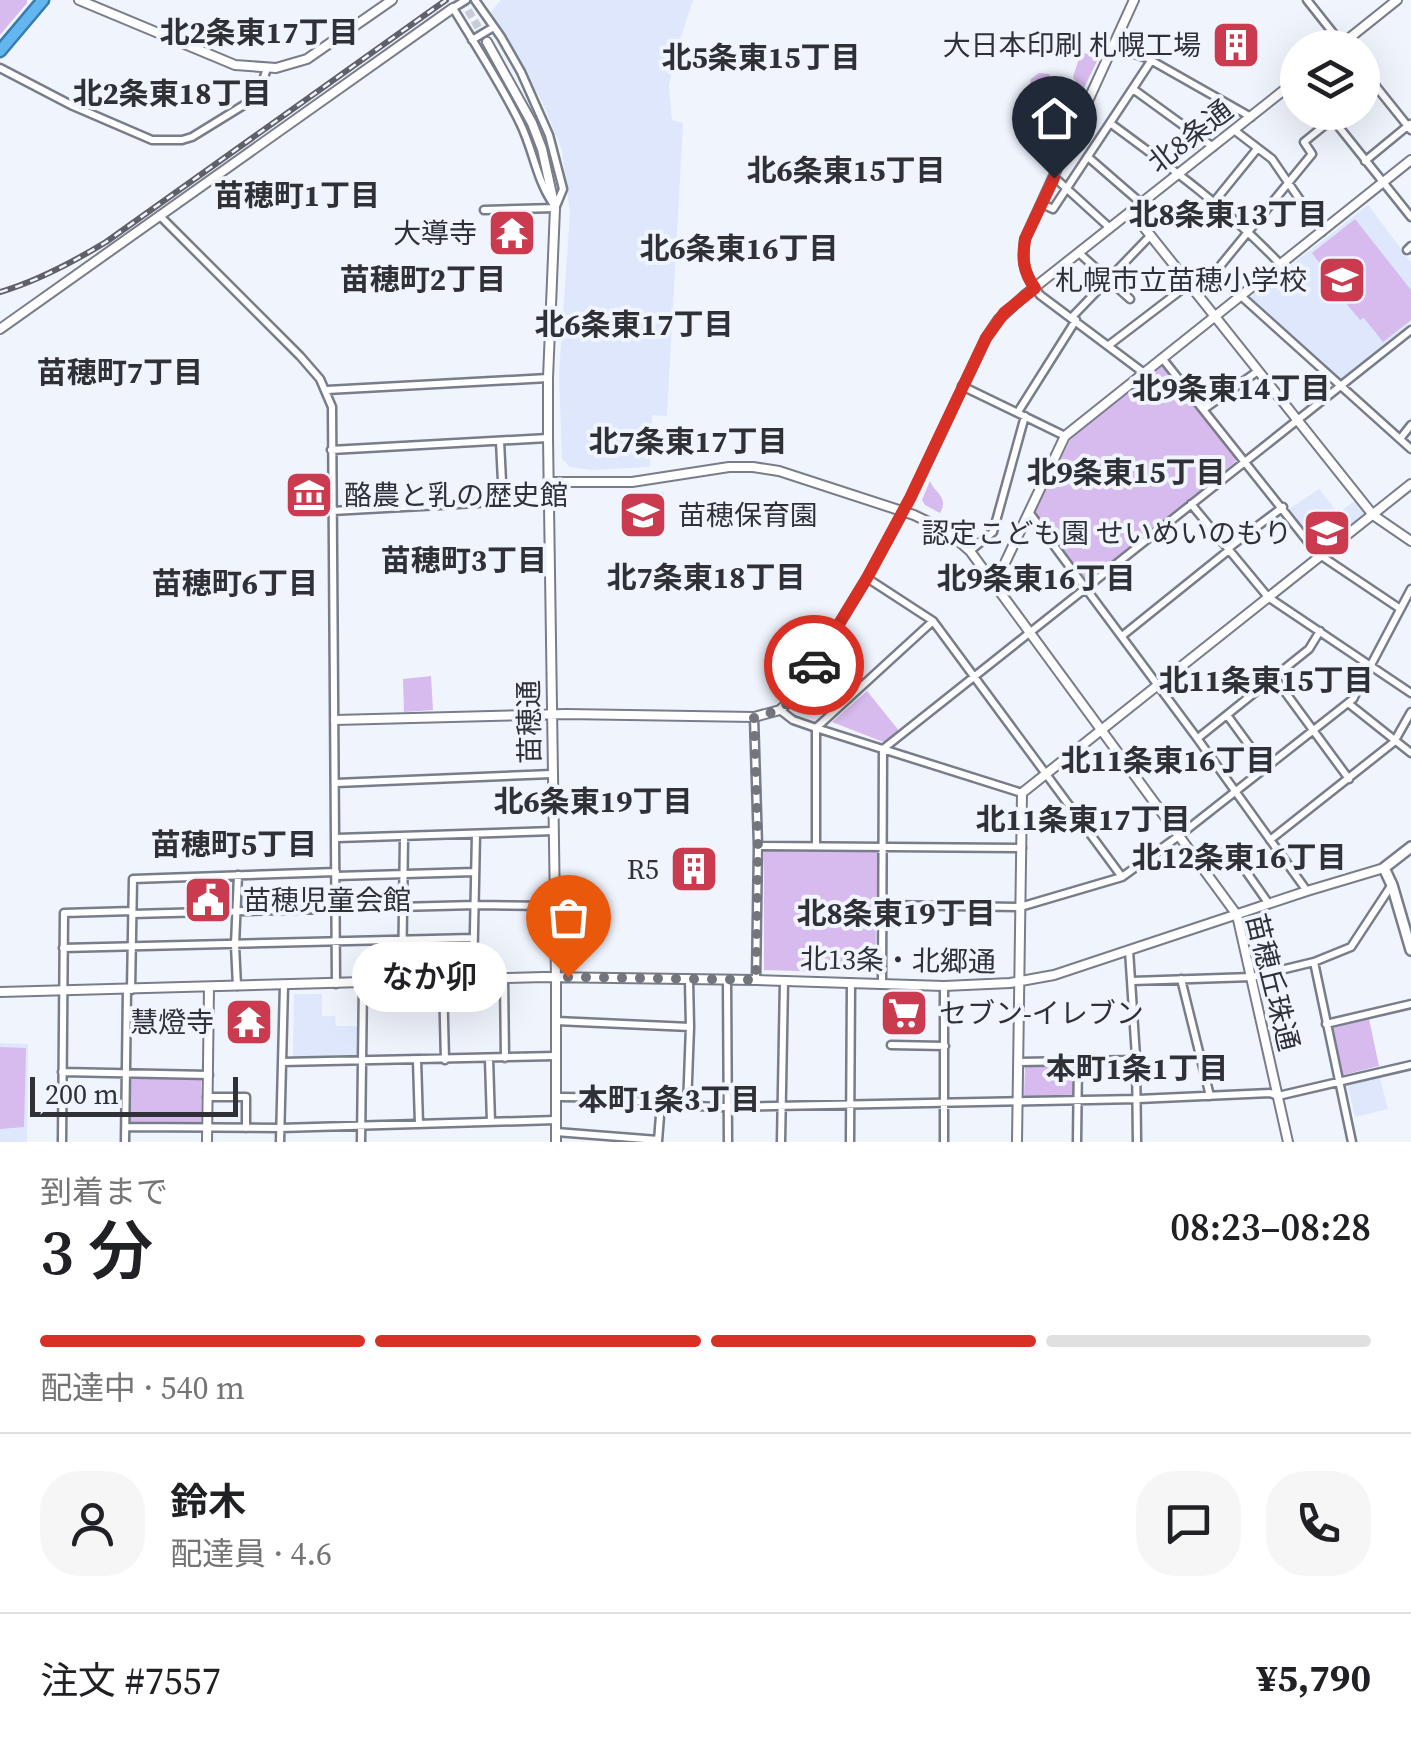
<!DOCTYPE html>
<html lang="ja">
<meta charset="utf-8">
<style>
body{margin:0;font-family:"Source Serif 4","Noto Sans JP",serif;background:#f6f6f6;color:#202124;height:100vh;display:flex;flex-direction:column;font-size:38px;white-space:nowrap}
*{box-sizing:border-box;margin:0}
p{font-size:32px;color:#757577}
.icon{flex:none;width:55px;height:55px;fill:none;stroke:currentColor;stroke-width:2;stroke-linecap:round;stroke-linejoin:round}
.map{position:relative;height:1142px;overflow:hidden}
.panel{display:flex;flex-direction:column;background:#fff;flex:1}
.panel>*{flex:none}
.tools{position:absolute;left:1280px;top:30px;display:grid;gap:20px}
.tools a{display:grid;place-items:center;width:100px;height:100px;border-radius:50%;background:#fff;box-shadow:0 10px 40px #0002;font-size:50px}
.scale{position:absolute;left:30px;bottom:25px;width:208px;box-sizing:border-box;padding-left:10px;border:5px solid #2f3137;border-top:0;font-size:28px;line-height:35px;white-space:nowrap;color:#2f3137;-webkit-text-stroke:8px #f0f4fd;paint-order:stroke}
.pin{position:absolute;display:grid;place-items:center;width:85px;height:85px;color:#fff;margin:-102px -42px;border-radius:50% 50% 50% 0;rotate:-45deg;box-shadow:0 0 10px #0007}
.pin .icon{rotate:45deg}
.courier{position:absolute;display:grid;place-items:center;width:100px;height:100px;margin:-50px;border:8px solid #d93025;border-radius:50%;background:#fff;color:#222;box-shadow:0 2px 12px #0007}
.bubble{position:absolute;height:70px;border-radius:35px;background:#fff;box-shadow:0 10px 40px #0002;font-size:32px;font-weight:600;line-height:70px;text-align:center}
.headline em{font-style:normal;font-weight:600}
.headline div{display:flex;flex-direction:column-reverse}
.headline{display:flex;align-items:center;justify-content:space-between;height:170px;padding:0 40px}
h1{font-size:65px;font-weight:600;line-height:75px}
.bar{display:grid;grid-template-columns:repeat(4,1fr);gap:15px 10px;align-content:center;height:120px;padding:0 40px}
.bar i{height:12px;border-radius:8px;background:#e0e0e0}
.bar .on{background:#d93025}
.bar p{grid-column:span 4}
.line{display:flex;align-items:center;gap:25px;padding:0 40px;border-top:2px solid #e0e0e0}
.line div{flex:1}
.round{display:grid;place-items:center;flex:none;width:105px;height:105px;border-radius:40px;background:#f6f6f6}
.map>svg:first-child{display:block}
.built{fill:#dee7fc}
.green{fill:#d7baee}
.lines{fill:none;stroke-linecap:round;stroke-linejoin:round}
.tertiary-tunnel{stroke:#c9cdd5;stroke-width:8;stroke-dasharray:8 4;stroke-linecap:butt}
.minor-casing{stroke:#787d8a;stroke-width:11}
.tertiary-casing{stroke:#787d8a;stroke-width:12}
.secondary-casing{stroke:#787d8a;stroke-width:14}
.trunk-casing{stroke:#387cad;stroke-width:15}
.minor{stroke:#fff;stroke-width:6}
.tertiary{stroke:#fff;stroke-width:8}
.secondary{stroke:#fff;stroke-width:9}
.trunk{stroke:#64b6f0;stroke-width:10}
.rail-casing{stroke:#5f6168;stroke-width:6}
.rail{stroke:#f0f4fd;stroke-width:2.5;stroke-dasharray:8;stroke-linecap:butt}
.done{stroke:#73757c;stroke-width:10;stroke-dasharray:0 18}
.route{stroke:#d93025;stroke-width:12}
.labels{text-anchor:middle;stroke-width:8;stroke-linejoin:round;paint-order:stroke}
.poi-label{font-size:28px;fill:#2f3137;stroke:#f0f4fd;text-anchor:end}
.street-label{font-size:28px;fill:#2f3137;stroke:#f0f4fd}
.neighbourhood-label{font-size:30px;font-weight:bold;fill:#2f3137;stroke:#f0f4fd}
</style>
<div class="map">
<svg width="1411" height="1142" viewBox="0 0 1411 1142">
<rect width="100%" height="100%" fill="#f0f4fd"/>
<path class="built" d="M501,0H693L674,58L669,86L672,120L683,123L667,416L652,415L650,467L592,470L570,467L562,459L559,374L570,213L562,150L542,101L490,13Z
M1368,205L1411,262V322L1339,381L1249,298Z
M1319,489L1338,513L1355,501L1366,515L1322,550L1288,510Z
M664,492L665,509L634,532L629,524L627,495Z
M294,994H322V1016H335L336,1026H359V1058L293,1059Z
M0,1043L28,1044L27,1142H0Z
M1379,1075L1388,1109L1355,1117L1347,1083Z"/>
<path class="green" d="M0,0H27V3L0,35Z
M1081,52L1099,57L1082,92L1074,91L1075,81L1073,77Z
M1039,73L1049,74L1056,86C1055,100 1050,108 1036,107L1027,97L1031,79Z
M1355,219L1411,290V320L1383,342L1364,318L1360,320L1323,276L1327,273L1312,253Z
M1162,366L1236,457V461L1089,583L1034,514L1071,438Z
M930,481C935,494 949,496 940,513L925,505L922,500Z
M431,676L433,710L404,712L403,679Z
M867,691L900,732L886,743L832,722Z
M764,850L878,852L875,967L867,973L764,970Z
M1369,1019L1379,1066L1343,1075L1333,1028Z
M0,1047L26,1048L24,1127L0,1129Z
M1074,1065L1075,1094L1024,1097L1025,1066Z
M130,1078L201,1079V1125L130,1124Z"/>
<g class="lines">
<path class="tertiary-tunnel" d="M462,0L487,42"/>
<g class="minor-casing">
<path id="minor" d="M466,0L453,8C476,46 501,84 520,123C533,149 536,178 552,202
M475,0L501,37L521,72L549,135L563,189L556,206
M1307,0L1345,48
M472,40L492,28
M1112,47L1147,58L1251,117
M0,68L73,106L152,140H182L192,137L252,100L260,90L267,68
M1362,69L1411,130
M1133,89L1213,147
M1362,96L1376,86
M1327,112L1411,217
M1110,123C1170,167 1229,210 1280,264
M1234,130L1272,159L1322,232
M1088,157L1141,203
M1365,161L1410,124
M1054,177L1110,228
M1214,202L1257,149
M1042,204L1053,209L1151,61
M484,210L555,208
M160,216L300,356L320,379L332,407L336,984
M1407,250L1411,246
M1079,253L1130,299
M1216,271L1312,154L1304,142L1341,112
M1035,288L1040,295L1144,373
M1241,296L1411,449
M1072,317L1150,236
M1109,345L1189,284
M1162,358L1317,553L1399,608
M962,386L1065,436
M327,390L548,378
M1204,409L1258,371
M1018,412L1076,320
M1400,439L1411,425
M500,441L503,502
M331,450L548,438
M1191,504L1268,597L1411,693
M332,511L549,499
M1029,512L1197,738L1307,891
M970,551L993,532L1025,416
M867,578L933,621L1122,877
M1122,636L1229,550L1231,546L1283,507
M1274,677L1349,779
M1348,703L1411,753
M780,710L793,720L816,728L1022,793
M1227,715L1265,767
M754,717L758,846
M1198,738L1309,649L1320,631
M336,783L552,774
M337,838L554,831
M1270,840L1394,742L1411,712
M816,846V728L933,621
M1202,866L1229,847L1269,904
M336,876L475,872
M881,905L1020,907L1122,877L1180,835L1353,699L1411,589
M132,914L475,905L555,906
M63,948L473,938
M1129,950L1136,1057L1137,1142
M1314,962L1352,1142
M504,978L505,1058
M473,979L476,834
M1181,979L1210,1096
M443,980L445,1060
M727,980L728,1142
M756,980L758,846L1022,848
M402,981L404,837
M1132,981L1252,977L1314,962L1351,947L1391,886
M882,983L883,749L1411,330
M237,986L235,945L238,875
M131,990L133,879L336,872
M556,1021L690,1027
M1326,1024L1411,1004
M891,1045L945,1046
M489,1059L491,1122
M417,1060L419,1124
M282,1062L556,1056
M1019,1062L1137,1060
M62,1072L209,1075
M207,1097H246V1128
M556,1097C613,1096 670,1107 727,1107L1138,1099L1270,1093L1278,1096L1411,1065
M687,1107L690,1027L689,980
M126,1127L280,1128L556,1120
M556,1132L658,1140
M658,1141L661,1103
M62,1142L64,913L132,911
M125,1142L127,990
M280,1142L284,985
M361,1142L363,982
M781,1142L784,981
M850,1142L851,983
M944,1142V986
M1077,1142L1078,1061"/>
</g>
<g class="tertiary-casing">
<path id="tertiary" d="M79,0L235,65L276,68L307,59L392,0
M487,42L532,123L542,149L555,208L548,378V438L556,977V1142
M1337,48L1397,0
M1131,211L1373,515L1411,541
M1035,288C1023,272 1022,258 1025,239L1134,0
M0,329L453,8
M550,482H632L729,467H753L779,471L914,515L947,531L970,551L1237,915L1288,1142
M995,584L1065,436L1411,160
M335,720L566,714L754,717L780,710L795,696L867,578L910,499L986,338L998,320L1025,295L1298,79
M0,992L544,977L756,980L944,986L1010,983L1054,975L1307,891L1384,868
M207,1142L209,987
M1017,1142L1022,793L1411,484"/>
</g>
<g class="secondary-casing">
<path id="secondary" d="M1411,847L1384,868L1392,885L1411,950"/>
</g>
<g class="trunk-casing">
<path id="trunk" d="M0,51L43,0"/>
</g>
<use href="#minor" class="minor"/>
<use href="#tertiary" class="tertiary"/>
<use href="#secondary" class="secondary"/>
<use href="#trunk" class="trunk"/>
<g class="rail-casing">
<path id="rail" d="M0,292C38,281 73,262 106,242L446,0"/>
</g>
<use href="#rail" class="rail"/>
</g>
<g class="lines">
<path class="done" d="M568,977L756,980L758,846L754,717C791,710 796,696 814,665"/>
<path class="route" d="M814,665L867,578L910,498L986,338L1004,313L1035,288C1023,272 1022,259 1025,239L1054,178"/>
</g>
<defs>
<g id="building-square" transform="scale(2.5)"><rect x="-9" y="-9" width="18" height="18" rx="4" fill="#cb3b50" stroke="#f0f4fd"/><path d="M-4-6H4V6H1V3H-1V6H-4ZM-2.5-4.3h1.7v1.8h-1.7ZM.8-4.3h1.7v1.8H.8ZM-2.5-1h1.7V.8h-1.7ZM.8-1h1.7V.8H.8Z" fill="#fff"/></g>
<g id="temple-square" transform="scale(2.5)"><rect x="-9" y="-9" width="18" height="18" rx="4" fill="#cb3b50" stroke="#f0f4fd"/><path d="M0-6L5-2H3V0L6.5 2.5H4V6H1.5V3h-3V6H-4V2.5H-6.5L-3 0V-2H-5Z" fill="#fff"/></g>
<g id="school-square" transform="scale(2.5)"><rect x="-9" y="-9" width="18" height="18" rx="4" fill="#cb3b50" stroke="#f0f4fd"/><path d="M0-5L7-2L0 1L-7-2ZM-4 1L0 2.5L4 1V4Q0 6-4 4Z" fill="#fff"/></g>
<g id="museum-square" transform="scale(2.5)"><rect x="-9" y="-9" width="18" height="18" rx="4" fill="#cb3b50" stroke="#f0f4fd"/><path d="M0-6L6-3V-2H-6V-3ZM-5-1h2V3h-2ZM-1-1h2V3h-2ZM3-1h2V3H3ZM-6 4H6V6H-6Z" fill="#fff"/></g>
<g id="civic-square" transform="scale(2.5)"><rect x="-9" y="-9" width="18" height="18" rx="4" fill="#cb3b50" stroke="#f0f4fd"/><path d="M-.6-6.5H3V-4.5H.6V-3L4-1V1h2V6H-6V1h2V-1L-.6-3ZM-1.2 2.5V6h2.4V2.5Z" fill="#fff"/></g>
<g id="supermarket-square" transform="scale(2.5)"><rect x="-9" y="-9" width="18" height="18" rx="4" fill="#cb3b50" stroke="#f0f4fd"/><path d="M-6-5.5h2.5l.6 2H6L4.5 2H-2.5L-4.4-4H-6ZM-1.5 3.2a1.3 1.3 0 1 0 .1 0ZM3 3.2a1.3 1.3 0 1 0 .1 0Z" fill="#fff"/></g>
</defs>
<g fill-rule="evenodd">
<use href="#building-square" x="1236" y="45"/>
<use href="#temple-square" x="512" y="233"/>
<use href="#school-square" x="1342" y="280"/>
<use href="#museum-square" x="309" y="495"/>
<use href="#school-square" x="643" y="515"/>
<use href="#school-square" x="1327" y="533"/>
<use href="#building-square" x="694" y="869"/>
<use href="#civic-square" x="208" y="900"/>
<use href="#supermarket-square" x="904" y="1013"/>
<use href="#temple-square" x="249" y="1022"/>
</g>
<g class="labels">
<g class="poi-label">
<text x="1201" y="55">大日本印刷 札幌工場</text>
<text x="477" y="243">大導寺</text>
<text x="1307" y="290">札幌市立苗穂小学校</text>
<text x="344" y="505" text-anchor="start">酪農と乳の歴史館</text>
<text x="678" y="525" text-anchor="start">苗穂保育園</text>
<text x="1292" y="543">認定こども園 せいめいのもり</text>
<text x="659" y="879">R5</text>
<text x="243" y="910" text-anchor="start">苗穂児童会館</text>
<text x="939" y="1023" text-anchor="start">セブン-イレブン</text>
<text x="214" y="1032">慧燈寺</text>
</g>
<g class="street-label">
<text transform="translate(1190 136) rotate(-38)" y="10">北8条通</text>
<text transform="translate(529 722) rotate(-91)" y="10">苗穂通</text>
<text transform="translate(898 960) rotate(1)" y="10">北13条・北郷通</text>
<text transform="translate(1273 982) rotate(76)" y="10">苗穂丘珠通</text>
</g>
<g class="neighbourhood-label">
<text x="259" y="43">北2条東17丁目</text>
<text x="761" y="68">北5条東15丁目</text>
<text x="172" y="104">北2条東18丁目</text>
<text x="846" y="181">北6条東15丁目</text>
<text x="297" y="206">苗穂町1丁目</text>
<text x="1228" y="225">北8条東13丁目</text>
<text x="739" y="259">北6条東16丁目</text>
<text x="423" y="290">苗穂町2丁目</text>
<text x="634" y="335">北6条東17丁目</text>
<text x="120" y="383">苗穂町7丁目</text>
<text x="1231" y="399">北9条東14丁目</text>
<text x="688" y="452">北7条東17丁目</text>
<text x="1126" y="483">北9条東15丁目</text>
<text x="464" y="571">苗穂町3丁目</text>
<text x="706" y="588">北7条東18丁目</text>
<text x="1036" y="589">北9条東16丁目</text>
<text x="235" y="594">苗穂町6丁目</text>
<text x="1266" y="691">北11条東15丁目</text>
<text x="1168" y="771">北11条東16丁目</text>
<text x="593" y="812">北6条東19丁目</text>
<text x="1083" y="830">北11条東17丁目</text>
<text x="234" y="855">苗穂町5丁目</text>
<text x="1239" y="868">北12条東16丁目</text>
<text x="896" y="924">北8条東19丁目</text>
<text x="1137" y="1079">本町1条1丁目</text>
<text x="669" y="1110">本町1条3丁目</text>
</g>
</g>
</svg>
<div class="tools">
<a><svg class="icon" aria-label="layers" viewBox="0 0 24 24"><path d="M12 4l9 5-9 5-9-5zM3 14l9 5 9-5"/></svg></a>
</div>
<div class="scale">200 m</div>
<div class="pin" style="left:568px;top:977px;background:#ea580c"><svg class="icon" aria-label="bag" viewBox="0 0 24 24"><path d="M5 8h14l-1 12H6zM9 8a3 3 0 0 1 6 0"/></svg></div>
<div class="pin" style="left:1054px;top:178px;background:#1f2937"><svg class="icon" aria-label="home" viewBox="0 0 24 24"><path d="M3 11l9-7 9 7M6 9v11h12V9"/></svg></div>
<div class="courier" style="left:814px;top:665px"><svg class="icon" aria-label="car" viewBox="0 0 24 24"><path d="M5 17H2v-5l4-1 3-4h7l3 4 3 1v5h-3M9 17h6M6 11h13"/><circle cx="7" cy="17" r="2"/><circle cx="17" cy="17" r="2"/></svg></div>
<div class="bubble" style="left:352px;top:942px;width:155px">なか卯</div>
</div>
<section class="panel">
<div class="headline"><div><h1>3 分</h1><p>到着まで</p></div><em>08:23–08:28</em></div>
<div class="bar"><i class="on"></i><i class="on"></i><i class="on"></i><i></i><p>配達中 · 540 m</p></div>
<div class="line" style="height:180px"><a class="round"><svg class="icon" aria-label="person" viewBox="0 0 24 24"><circle cx="12" cy="8" r="4"/><path d="M4 21q1-7 8-7t8 7"/></svg></a><div><b>鈴木</b><p>配達員 · 4.6</p></div><a class="round"><svg class="icon" aria-label="chat" viewBox="0 0 24 24"><path d="M4 5h16v11H9l-5 4z"/></svg></a><a class="round"><svg class="icon" aria-label="phone" viewBox="0 0 24 24"><path d="M5 4h4l2 5-3 2q2 4 5 5l2-3 5 2v4C11 20 4 13 5 4z"/></svg></a></div>
<div class="line" style="height:130px"><div>注文 #7557</div><b>¥5,790</b></div>
</section>
